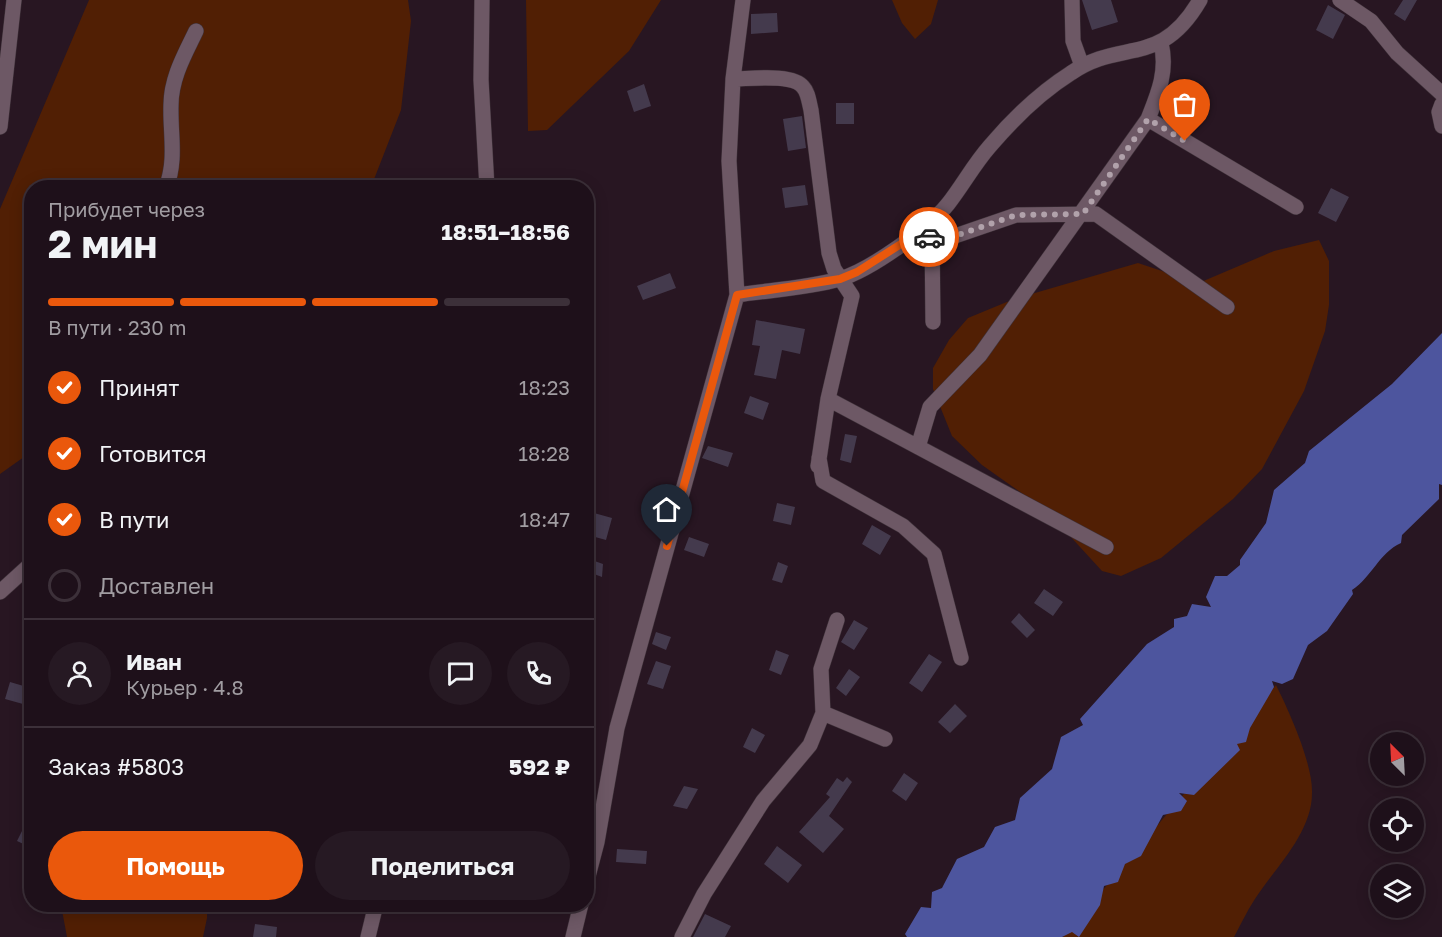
<!DOCTYPE html>
<html lang="ru">
<meta charset="utf-8">
<style>
body{margin:0;font-family:"Golos Text",sans-serif;background:#261923;color:#f1f3f6;height:100vh;display:flex;flex-direction:column;font-size:22px;white-space:nowrap}
*{box-sizing:border-box;margin:0}
p{font-size:20px;color:#a19da2}
.icon{flex:none;width:33px;height:33px;fill:none;stroke:currentColor;stroke-width:2;stroke-linecap:round;stroke-linejoin:round}
.map{position:relative;flex:1;overflow:hidden}
.details{position:absolute;left:24px;top:180px;width:570px;height:732px;display:flex;flex-direction:column;background:#1e101a;border-radius:24px;box-shadow:0 3px 15px #0003,0 0 0 2px #3c3039}
.details>*{flex:none}
.needle{width:39px;rotate:336deg}
.buttons{position:absolute;left:1370px;top:732px;display:grid;gap:12px}
.buttons a{display:grid;place-items:center;width:54px;height:54px;border-radius:50%;background:#1e101a;box-shadow:0 3px 15px #0003,0 0 0 2px #3c3039;font-size:30px}
.pin{position:absolute;display:grid;place-items:center;width:51px;height:51px;color:#fff;margin:-62px -26px;border-radius:50% 50% 50% 0;rotate:-45deg;box-shadow:0 0 6px #0007}
.pin .icon{rotate:45deg}
.courier{position:absolute;display:grid;place-items:center;width:60px;height:60px;margin:-30px;border:4px solid #ea580c;border-radius:50%;background:#fff;color:#222;box-shadow:0 2px 8px #0007}
.overview em{font-style:normal;font-weight:700}
.overview div{display:flex;flex-direction:column-reverse}
.overview{display:flex;align-items:center;justify-content:space-between;height:102px;padding:0 24px}
h1{font-size:39px;font-weight:700;line-height:45px}
.bar{display:grid;grid-template-columns:repeat(4,1fr);gap:9px 6px;align-content:center;height:72px;padding:0 24px}
.bar i{height:8px;border-radius:4px;background:#3c3039}
.bar .on{background:#ea580c}
.bar p{grid-column:span 4}
.line{display:flex;align-items:center;gap:15px;padding:0 24px;border-top:2px solid #3c3039}
.line div{flex:1}
.round{display:grid;place-items:center;flex:none;width:63px;height:63px;border-radius:32px;background:#261923}
ol{padding:0 24px;list-style:none}
li{display:flex;align-items:center;gap:18px;height:66px}
li p{margin-inline-start:auto}
li .icon{padding:6px;border-radius:50%;background:#ea580c;color:#fff;stroke-width:4}
li:last-child{color:#a19da2}
li i{width:33px;height:33px;border:3px solid #3c3039;border-radius:50%}
.cta{display:flex;gap:12px;margin-top:auto;padding:12px 24px}
.cta a{flex:1;height:69px;border-radius:36px;background:#ea580c;color:#fff;font-size:24px;font-weight:700;line-height:69px;text-align:center}
.cta a+a{background:#261923;color:#f1f3f6}
.map>svg:first-child{display:block}
.green{fill:#511f04}
.water{fill:#4d559e}
.building{fill:#443a4d}
.lines{fill:none;stroke-linecap:round;stroke-linejoin:round}
.street-casing{stroke:#3f323a;stroke-width:16}
.street{stroke:#6d5865;stroke-width:15}
.done{stroke:#b1a2ab;stroke-width:6;stroke-dasharray:0 10.8}
.route{stroke:#ea580c;stroke-width:8}
</style>
<div class="map">
<svg width="1442" height="937" viewBox="0 0 1442 937">
<rect width="100%" height="100%" fill="#281622"/>
<path class="green" d="M89,0H408L411,21L401,110L371,187L32,188L31,452L0,474V209Z
M526,0H661L629,51L547,130L528,131Z
M892,0H938L931,24L915,39L902,23Z
M1319,240L1329,261V305L1325,331L1304,391L1262,469L1233,499L1161,558L1121,576L1102,571L1047,511L982,465L952,436L933,389V368L949,340L968,318L1014,299L1138,263L1171,274L1187,288L1274,251Z
M1276,685C1289,711 1313,764 1312,793C1312,831 1279,864 1259,893C1249,907 1242,922 1234,937H1063Z
M207,905V918L203,937H67L61,905Z"/>
<path class="water" d="M1442,333V485L1439,484V499L1402,535L1401,543C1379,553 1372,577 1352,590L1353,594L1327,631L1308,645L1293,679L1282,684L1272,681L1274,687L1250,728L1246,742L1237,744L1240,750L1194,795L1179,793L1187,801L1181,811L1163,815L1141,856L1125,864L1118,882L1104,886L1100,905L1079,937L1072,932L1062,937H907L905,934L921,907L931,908L932,892L942,888L957,859L984,847L995,827L1015,820L1020,798L1052,769L1061,737L1083,725L1080,719L1147,644L1174,627V619L1187,616L1192,604L1211,607L1206,597L1215,576H1227L1240,565V560L1266,523L1274,490L1305,463L1309,451L1392,384Z"/>
<path class="building" d="M1082,0H1111L1118,22L1092,30Z
M1403,0H1417L1405,21L1394,14Z
M1328,5L1345,15L1333,39L1316,30Z
M777,13L778,32L751,34V14Z
M644,84L651,106L634,112L627,91Z
M836,103H854V124H836Z
M802,116L806,148L788,151L783,119Z
M805,185L808,205L785,208L782,188Z
M1331,188L1349,197L1336,222L1318,213Z
M670,273L676,288L643,300L637,286Z
M756,320L805,329L800,354L782,350L776,379L754,375L760,346L752,345Z
M750,396L769,403L763,420L744,413Z
M845,434L857,436L851,463L840,460Z
M708,446L733,453L728,467L702,458Z
M777,503L795,507L791,525L773,521Z
M594,513L612,518L606,540L588,535Z
M872,525L891,536L880,555L862,544Z
M689,537L709,544L704,557L684,550Z
M586,558L603,564L602,577L586,571Z
M778,562L788,566L782,583L772,580Z
M1044,589L1063,602L1053,616L1034,603Z
M1019,613L1035,630L1027,638L1011,622Z
M854,620L868,628L854,650L841,642Z
M656,632L671,637L666,650L652,644Z
M776,650L789,655L781,675L769,670Z
M929,654L942,662L922,692L909,683Z
M656,661L671,666L663,689L647,684Z
M849,669L860,677L846,696L836,688Z
M10,682L27,687L23,704L5,699Z
M955,704L967,716L950,733L938,722Z
M752,728L765,735L755,753L743,747Z
M904,773L918,783L906,801L892,791Z
M847,777L852,782L829,816L844,829L823,853L799,832L830,797L826,794L837,778L843,782Z
M684,786L698,789L687,809L673,806Z
M32,811V848L17,841Z
M777,846L802,865L788,883L764,864Z
M617,849L647,851L646,864L616,862Z
M705,914L731,926L725,937H693Z
M255,924L277,927L276,937H253Z"/>
<g class="lines">
<g class="street-casing">
<path id="street" d="M482,0L481,80L487,188
M1072,0L1073,41L1082,66
M1340,0L1371,21L1397,53L1442,94
M733,79C749,79 793,73 803,87C808,92 809,102 811,110L829,253L834,269L852,296L828,399L818,466
M1442,104L1439,112L1442,126
M1148,119L1296,207
M0,127L14,0
M166,188C177,159 170,134 171,105C171,78 185,54 196,31
M915,235L952,237L1016,215L1096,214L1227,307
M932,237L933,322
M737,295C771,290 807,288 840,279C870,270 928,229 948,204C963,185 974,164 990,146C1013,119 1041,92 1071,73C1121,38 1160,69 1200,0
M828,399L1106,547
M918,447L930,407L980,355L1148,119C1158,94 1168,71 1161,43
M819,458L823,481L903,526L934,554L961,658
M0,592L32,563
M823,713L885,739
M586,884L597,842L617,728L737,295L729,161L733,79L743,0
M368,937L376,904
M573,937L581,904
M682,937L704,894L763,801L810,745L823,713L821,669L837,620"/>
</g>
<use href="#street" class="street"/>
</g>
<g class="lines">
<path class="done" d="M929,237H952L1016,215L1083,214L1148,119L1185,141"/>
<path class="route" d="M667,546L737,295L840,279L857,272L915,235L929,237"/>
</g>
</svg>
<div class="buttons">
<a><svg class="needle" viewBox="-14 -14 28 28"><path d="M0-13l5 13h-10z" fill="#e53935"/><path d="M0 13l5-13h-10z" fill="#a19da2"/></svg></a>
<a><svg class="icon" aria-label="locate" viewBox="0 0 24 24"><circle cx="12" cy="12" r="6"/><path d="M12 2v4M12 18v4M2 12h4M18 12h4"/></svg></a>
<a><svg class="icon" aria-label="layers" viewBox="0 0 24 24"><path d="M12 4l9 5-9 5-9-5zM3 14l9 5 9-5"/></svg></a>
</div>
<div class="pin" style="left:1185px;top:141px;background:#ea580c"><svg class="icon" aria-label="bag" viewBox="0 0 24 24"><path d="M5 8h14l-1 12H6zM9 8a3 3 0 0 1 6 0"/></svg></div>
<div class="pin" style="left:667px;top:546px;background:#1f2937"><svg class="icon" aria-label="home" viewBox="0 0 24 24"><path d="M3 11l9-7 9 7M6 9v11h12V9"/></svg></div>
<div class="courier" style="left:929px;top:237px"><svg class="icon" aria-label="car" viewBox="0 0 24 24"><path d="M5 17H2v-5l4-1 3-4h7l3 4 3 1v5h-3M9 17h6M6 11h13"/><circle cx="7" cy="17" r="2"/><circle cx="17" cy="17" r="2"/></svg></div>
<section class="details">
<div class="overview"><div><h1>2 мин</h1><p>Прибудет через</p></div><em>18:51–18:56</em></div>
<div class="bar"><i class="on"></i><i class="on"></i><i class="on"></i><i></i><p>В пути · 230 m</p></div>
<ol>
<li><svg class="icon" aria-label="check" viewBox="0 0 24 24"><path d="M5 12l5 5 9-10"/></svg>Принят<p>18:23</p></li>
<li><svg class="icon" aria-label="check" viewBox="0 0 24 24"><path d="M5 12l5 5 9-10"/></svg>Готовится<p>18:28</p></li>
<li><svg class="icon" aria-label="check" viewBox="0 0 24 24"><path d="M5 12l5 5 9-10"/></svg>В пути<p>18:47</p></li>
<li><i></i>Доставлен</li>
</ol>
<div class="line" style="height:108px"><a class="round"><svg class="icon" aria-label="person" viewBox="0 0 24 24"><circle cx="12" cy="8" r="4"/><path d="M4 21q1-7 8-7t8 7"/></svg></a><div><b>Иван</b><p>Курьер · 4.8</p></div><a class="round"><svg class="icon" aria-label="chat" viewBox="0 0 24 24"><path d="M4 5h16v11H9l-5 4z"/></svg></a><a class="round"><svg class="icon" aria-label="phone" viewBox="0 0 24 24"><path d="M5 4h4l2 5-3 2q2 4 5 5l2-3 5 2v4C11 20 4 13 5 4z"/></svg></a></div>
<div class="line" style="height:78px"><div>Заказ #5803</div><b>592 ₽</b></div>
<div class="cta"><a>Помощь</a><a>Поделиться</a></div>
</section>
</div>
